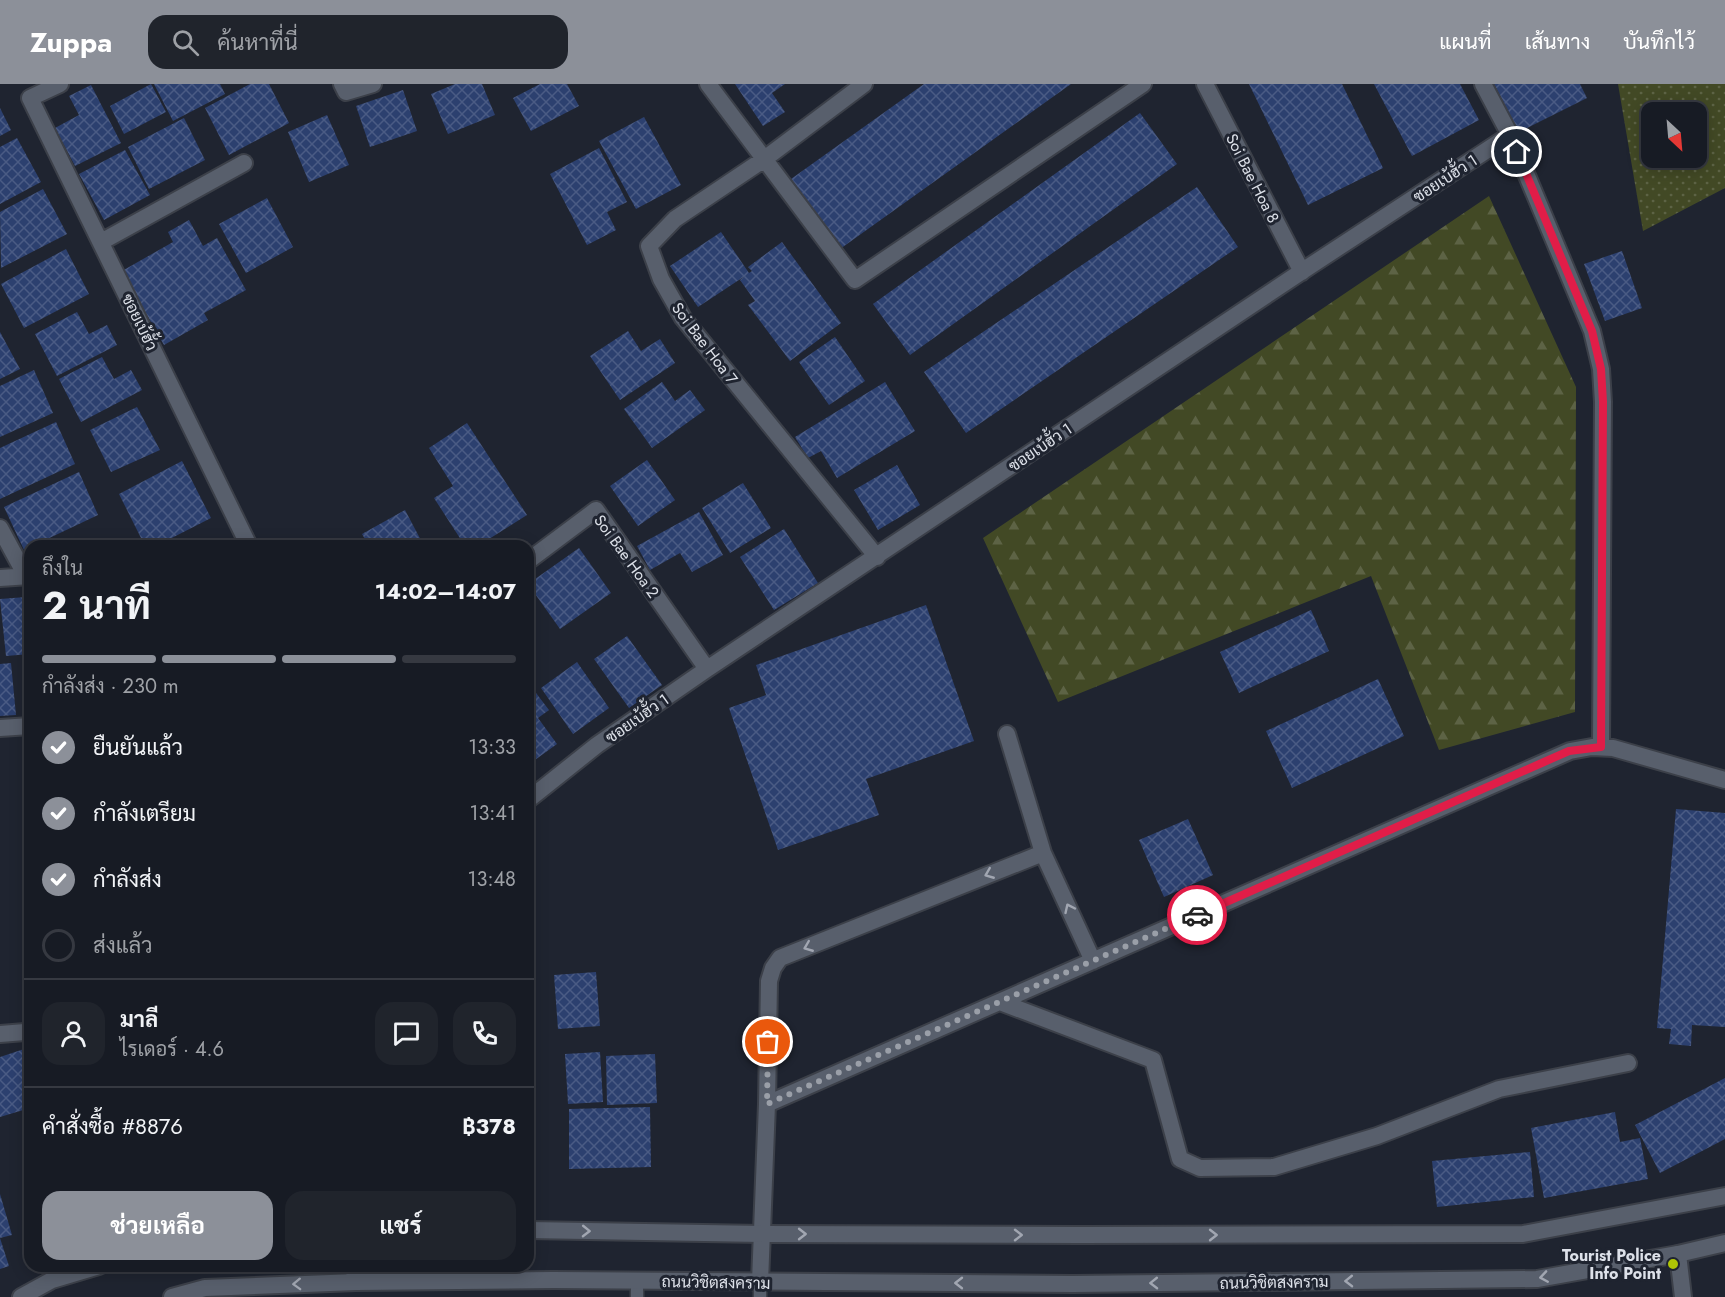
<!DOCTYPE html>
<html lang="th">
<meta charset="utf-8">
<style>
body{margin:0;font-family:Jost,Sarabun,sans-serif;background:#20242c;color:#f1f3f6;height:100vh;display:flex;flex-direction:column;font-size:22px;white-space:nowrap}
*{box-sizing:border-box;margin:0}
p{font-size:20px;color:#9ea1a6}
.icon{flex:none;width:33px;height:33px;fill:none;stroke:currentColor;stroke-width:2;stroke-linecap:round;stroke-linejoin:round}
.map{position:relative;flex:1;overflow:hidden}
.drawer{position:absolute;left:24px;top:456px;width:510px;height:732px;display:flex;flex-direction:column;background:#171b24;border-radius:18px;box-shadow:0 3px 15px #0003,0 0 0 2px #363941}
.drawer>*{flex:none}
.needle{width:39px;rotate:154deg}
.fabs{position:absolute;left:1641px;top:18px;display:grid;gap:12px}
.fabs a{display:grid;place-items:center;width:66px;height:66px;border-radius:12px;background:#171b24;box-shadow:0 3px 15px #0003,0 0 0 2px #363941;font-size:30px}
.pin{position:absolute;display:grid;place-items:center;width:51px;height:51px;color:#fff;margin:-26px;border:3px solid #fff;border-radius:50%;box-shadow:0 2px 6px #0007}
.courier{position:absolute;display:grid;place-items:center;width:60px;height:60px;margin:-30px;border:4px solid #e11d48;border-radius:50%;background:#fff;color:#222;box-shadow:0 2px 8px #0007}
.head em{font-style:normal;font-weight:700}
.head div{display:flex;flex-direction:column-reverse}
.head{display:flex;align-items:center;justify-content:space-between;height:102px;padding:0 18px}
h1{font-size:39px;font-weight:700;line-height:45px}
.bar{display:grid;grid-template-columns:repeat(4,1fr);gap:9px 6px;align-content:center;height:72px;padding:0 18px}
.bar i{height:8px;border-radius:4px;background:#363941}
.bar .selected{background:#8c9099}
.bar p{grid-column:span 4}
.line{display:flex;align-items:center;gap:15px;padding:0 18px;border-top:2px solid #363941}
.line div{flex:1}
.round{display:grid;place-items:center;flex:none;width:63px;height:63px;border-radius:18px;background:#20242c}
ol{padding:0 18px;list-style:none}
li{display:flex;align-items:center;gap:18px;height:66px}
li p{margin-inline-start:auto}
li .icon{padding:6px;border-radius:50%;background:#8c9099;color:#fff;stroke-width:4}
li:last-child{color:#9ea1a6}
li i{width:33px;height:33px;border:3px solid #363941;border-radius:50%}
.button{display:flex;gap:12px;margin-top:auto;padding:12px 18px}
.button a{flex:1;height:69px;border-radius:18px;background:#8c9099;color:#fff;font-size:24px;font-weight:700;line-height:69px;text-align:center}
.button a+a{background:#20242c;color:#f1f3f6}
header{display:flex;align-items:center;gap:36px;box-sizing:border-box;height:84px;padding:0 30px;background:#8c9099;color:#fff}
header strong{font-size:28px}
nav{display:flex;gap:33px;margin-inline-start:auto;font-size:21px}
.search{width:420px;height:54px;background:#20242c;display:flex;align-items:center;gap:15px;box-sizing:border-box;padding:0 21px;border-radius:18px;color:#9ea1a6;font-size:22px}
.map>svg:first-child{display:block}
.grass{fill:url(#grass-dots);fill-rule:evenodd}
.forest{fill:url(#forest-firs)}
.building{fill:url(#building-cross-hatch)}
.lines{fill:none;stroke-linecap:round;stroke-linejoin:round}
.service-casing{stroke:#3c4049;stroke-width:15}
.minor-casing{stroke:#3c4049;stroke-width:20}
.secondary-casing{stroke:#3c4049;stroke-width:20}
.service{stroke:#585f6c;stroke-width:12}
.minor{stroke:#585f6c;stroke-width:16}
.secondary{stroke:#585f6c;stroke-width:16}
.oneway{stroke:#a1a6b1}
.done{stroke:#9a9fa8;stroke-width:6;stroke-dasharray:0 10.8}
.route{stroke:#e11d48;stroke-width:8}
.poi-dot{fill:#afc505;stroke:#1f2430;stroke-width:2}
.labels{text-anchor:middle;stroke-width:6;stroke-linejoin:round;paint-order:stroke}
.street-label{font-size:16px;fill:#dde1e9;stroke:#1f2430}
.poi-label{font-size:16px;font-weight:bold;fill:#dde1e9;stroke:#1f2430;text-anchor:end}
</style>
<header>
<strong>Zuppa</strong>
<div class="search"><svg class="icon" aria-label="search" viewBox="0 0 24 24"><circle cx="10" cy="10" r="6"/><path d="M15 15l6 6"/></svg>ค้นหาที่นี่</div>
<nav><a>แผนที่</a><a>เส้นทาง</a><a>บันทึกไว้</a></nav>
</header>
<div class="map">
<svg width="1725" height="1213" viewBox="0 0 1725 1213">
<defs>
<pattern id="grass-dots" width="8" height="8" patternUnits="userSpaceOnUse" patternTransform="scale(1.5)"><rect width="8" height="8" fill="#424925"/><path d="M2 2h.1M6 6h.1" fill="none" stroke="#5d6345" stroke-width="1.8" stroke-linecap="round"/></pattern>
<pattern id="forest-firs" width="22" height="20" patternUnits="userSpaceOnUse" patternTransform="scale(1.5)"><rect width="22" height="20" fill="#424925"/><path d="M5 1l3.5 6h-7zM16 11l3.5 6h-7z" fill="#5d6345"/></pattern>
<pattern id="building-cross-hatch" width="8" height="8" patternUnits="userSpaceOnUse" patternTransform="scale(1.5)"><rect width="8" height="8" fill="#2c406f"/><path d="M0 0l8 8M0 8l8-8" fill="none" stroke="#4a5b84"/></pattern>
</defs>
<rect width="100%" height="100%" fill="#1f2430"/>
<path class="grass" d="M1618,0H1725V104L1643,147ZM1652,28H1696V74H1652Z"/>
<path class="forest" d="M1489,112L1576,303L1575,628L1439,666L1371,492L1058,618L983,454Z"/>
<path class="building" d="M151,0L166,28L124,50L110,22Z
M154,0H220L225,10L173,37Z
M250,0H269L289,39L229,71L205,24Z
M455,0H482L495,31L448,50L431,10Z
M540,0H567L579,22L531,47L513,14Z
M735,0H785L772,9L785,28L763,42Z
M924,0H1071L840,165L791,95Z
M1249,0H1342L1383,84L1308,121Z
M1374,0H1460L1479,36L1412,72Z
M1494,0H1580L1587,14L1519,48Z
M91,1L121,59L75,82L55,44L79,31L69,12Z
M403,6L417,47L370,63L356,22Z
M0,24L11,46L0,52Z
M1140,29L1177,80L910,271L873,220Z
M327,31L349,81L309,98L288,48Z
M644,33L681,101L636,125L599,57Z
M184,34L205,76L149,105L128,63Z
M17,54L41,98L0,120V63Z
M599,64L627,118L607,128L616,146L587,161L550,90Z
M125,66L150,111L104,136L79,90Z
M1197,103L1238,163L966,349L924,288Z
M43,105L67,150L1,184L0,128Z
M267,114L293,163L246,189L219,140Z
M189,136L203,162L217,154L246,206L204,229L208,236L164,261L122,187L173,158L168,148Z
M721,148L749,189L752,187L748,183L782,158L841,239L790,277L748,221L755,217L740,196L745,192L698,223L670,182Z
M66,165L89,210L24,244L1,200Z
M1622,167L1642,224L1605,237L1584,180Z
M77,228L89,250L107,241L117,261L57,292L35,250Z
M628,247L641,267L660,255L675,279L620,316L590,272Z
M0,248L20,285L0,295Z
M835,253L865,297L829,321L799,278Z
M102,273L114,295L131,286L142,306L81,338L59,295Z
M34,286L53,329L0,353V302Z
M662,298L675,317L690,306L705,326L652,364L624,325Z
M885,298L915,347L837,394L821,367L808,374L795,353Z
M137,323L160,366L111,388L90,346Z
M56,338L75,380L0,415V364Z
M467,339L527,431L478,462H465L434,414L453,402L429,364Z
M647,376L675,416L638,442L610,402Z
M182,377L211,434L156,462H145L119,410Z
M897,381L920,421L878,446L854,406Z
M79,388L98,431L24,466L4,423Z
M743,399L771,444L730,469L702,424Z
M405,426L424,462H369L362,450Z
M699,428L723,471L692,488L680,469L650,486L637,462Z
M784,445L818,499L774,526L740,473Z
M579,464L611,509L560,545L528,500Z
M25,501H30V570L6,572L0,515L26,513Z
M926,521L974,657L866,695L879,731L778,766L729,624L766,611L756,581Z
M1311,526L1329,567L1239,609L1220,568Z
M627,552L662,601L629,624L594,575Z
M30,578V635H28L23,579Z
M577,578L609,624L573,650L541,604Z
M11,579L16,631L0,632V580Z
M1378,595L1404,652L1292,704L1266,647Z
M536,609L549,626L538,634L557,660L528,681V615Z
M30,658V697H29L23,659Z
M1676,725L1725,729V943L1692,941L1691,962L1669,960L1671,945L1657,944Z
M1188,735L1213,791L1164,813L1139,756Z
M596,888L600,942L558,945L554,891Z
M30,963V1024L0,1033V973Z
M600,968L603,1018L568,1020L565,970Z
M655,970L657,1019L607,1021L606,972Z
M1725,994V1055L1660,1089L1635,1041Z
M650,1023L651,1083L569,1085V1025Z
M1615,1028L1620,1058L1640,1054L1648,1095L1544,1114L1531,1044Z
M1530,1068L1534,1113L1437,1123L1432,1077Z
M0,1110L12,1151L0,1154Z
M0,1154L9,1182L0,1185Z"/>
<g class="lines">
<g class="service-casing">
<path id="service" d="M637,1196V1213
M760,1213V1198"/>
</g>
<g class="minor-casing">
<path id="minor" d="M60,0L30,14L249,462
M342,0L346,8L373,0
M708,0L855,196L1143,0
M864,0L763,76L675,135L649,162L661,195L683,234L877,473
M1205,0L1302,188
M1510,51L1592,247L1601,285L1603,318L1601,663
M101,158L244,79
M0,444L26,492
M528,477L596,426L707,585
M0,494L30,492
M0,644L30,642
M1007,650L1043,769L1093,877
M528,716L597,661L707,585L1310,182L1510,51L1483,0
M1000,918L1153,976L1180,1075L1200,1084L1274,1083L1377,1052L1499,1005L1628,979
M0,950L25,948
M767,1020L1570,667L1592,663L1613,664L1725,696
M1678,1170L1683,1213
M353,1182L356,1198
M760,1198L767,1020L769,897L773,884L780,874L1043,769"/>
</g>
<g class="secondary-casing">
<path id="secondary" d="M528,1146L762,1150L1080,1151L1523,1150L1725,1112
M21,1213L52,1196L99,1182
M172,1213L205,1204L356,1198L553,1196L1073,1200L1537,1195L1678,1170L1725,1159"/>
</g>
<use href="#service" class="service"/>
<use href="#minor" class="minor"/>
<use href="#secondary" class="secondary"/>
</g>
<defs><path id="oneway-chevron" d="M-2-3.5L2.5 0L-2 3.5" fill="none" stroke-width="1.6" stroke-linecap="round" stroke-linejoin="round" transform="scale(1.5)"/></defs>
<g class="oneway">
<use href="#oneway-chevron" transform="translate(989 790) rotate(158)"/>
<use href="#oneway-chevron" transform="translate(1069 824) rotate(-115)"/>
<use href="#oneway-chevron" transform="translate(808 863) rotate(158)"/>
<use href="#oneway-chevron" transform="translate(586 1147) rotate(1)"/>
<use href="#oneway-chevron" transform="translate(802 1150)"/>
<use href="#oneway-chevron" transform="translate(1018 1151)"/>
<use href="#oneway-chevron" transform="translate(1213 1151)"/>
<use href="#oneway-chevron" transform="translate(1544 1193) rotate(171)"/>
<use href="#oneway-chevron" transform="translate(1349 1197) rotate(179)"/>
<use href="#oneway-chevron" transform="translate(959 1199) rotate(-180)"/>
<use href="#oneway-chevron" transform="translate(1154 1199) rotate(179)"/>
<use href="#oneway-chevron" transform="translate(297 1200) rotate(178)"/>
</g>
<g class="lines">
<path class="done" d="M768,958L767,1020L1197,831"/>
<path class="route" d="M1197,831L1544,678L1569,667L1601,663L1603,318L1601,285L1592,247L1517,68"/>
</g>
<circle class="poi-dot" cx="1673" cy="1180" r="6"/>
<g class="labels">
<g class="street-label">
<text transform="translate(1253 94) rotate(63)" y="6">Soi Bae Hoa 8</text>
<text transform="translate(1445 94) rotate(-33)" y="6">ซอยเบ้ฮั้ว 1</text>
<text transform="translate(140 238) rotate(64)" y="6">ซอยเบ้ฮั้ว</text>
<text transform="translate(705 259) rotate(53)" y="6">Soi Bae Hoa 7</text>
<text transform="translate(1040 363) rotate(-34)" y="6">ซอยเบ้ฮั้ว 1</text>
<text transform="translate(627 472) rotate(54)" y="6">Soi Bae Hoa 2</text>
<text transform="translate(637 634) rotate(-35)" y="6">ซอยเบ้ฮั้ว 1</text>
<text transform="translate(716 1198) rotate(1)" y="6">ถนนวิชิตสงคราม</text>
<text transform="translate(1274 1198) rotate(-1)" y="6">ถนนวิชิตสงคราม</text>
</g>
<g class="poi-label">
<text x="1661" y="1177">Tourist Police<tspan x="1661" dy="18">Info Point</tspan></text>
</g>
</g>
</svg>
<div class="fabs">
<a><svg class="needle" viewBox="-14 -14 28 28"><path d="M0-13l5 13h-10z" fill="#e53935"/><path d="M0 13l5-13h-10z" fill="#9ea1a6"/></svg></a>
</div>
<div class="pin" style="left:768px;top:958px;background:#ea580c"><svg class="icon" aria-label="bag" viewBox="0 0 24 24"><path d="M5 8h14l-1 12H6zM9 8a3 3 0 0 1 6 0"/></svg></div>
<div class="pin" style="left:1517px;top:68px;background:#1f2937"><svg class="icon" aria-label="home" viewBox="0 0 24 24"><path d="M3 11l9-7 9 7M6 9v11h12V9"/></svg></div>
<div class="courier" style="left:1197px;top:831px"><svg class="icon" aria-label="car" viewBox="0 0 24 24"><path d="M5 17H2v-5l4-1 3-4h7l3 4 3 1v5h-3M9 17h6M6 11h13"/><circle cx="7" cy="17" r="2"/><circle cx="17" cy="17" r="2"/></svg></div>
<section class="drawer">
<div class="head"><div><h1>2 นาที</h1><p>ถึงใน</p></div><em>14:02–14:07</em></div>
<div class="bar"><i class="selected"></i><i class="selected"></i><i class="selected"></i><i></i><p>กำลังส่ง · 230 m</p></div>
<ol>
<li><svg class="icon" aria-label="check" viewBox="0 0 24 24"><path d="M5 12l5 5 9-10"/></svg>ยืนยันแล้ว<p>13:33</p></li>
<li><svg class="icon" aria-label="check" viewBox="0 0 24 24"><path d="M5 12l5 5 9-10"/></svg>กำลังเตรียม<p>13:41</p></li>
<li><svg class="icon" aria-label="check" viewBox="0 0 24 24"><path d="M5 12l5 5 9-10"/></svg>กำลังส่ง<p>13:48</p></li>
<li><i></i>ส่งแล้ว</li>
</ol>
<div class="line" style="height:108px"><a class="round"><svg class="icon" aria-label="person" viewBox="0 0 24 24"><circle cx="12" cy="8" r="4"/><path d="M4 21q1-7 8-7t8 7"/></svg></a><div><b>มาลี</b><p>ไรเดอร์ · 4.6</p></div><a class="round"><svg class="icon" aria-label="chat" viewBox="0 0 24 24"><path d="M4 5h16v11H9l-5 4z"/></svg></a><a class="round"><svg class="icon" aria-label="phone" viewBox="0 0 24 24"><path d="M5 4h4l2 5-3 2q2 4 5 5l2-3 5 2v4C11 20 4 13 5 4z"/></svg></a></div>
<div class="line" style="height:78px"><div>คำสั่งซื้อ #8876</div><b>฿378</b></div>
<div class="button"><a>ช่วยเหลือ</a><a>แชร์</a></div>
</section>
</div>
